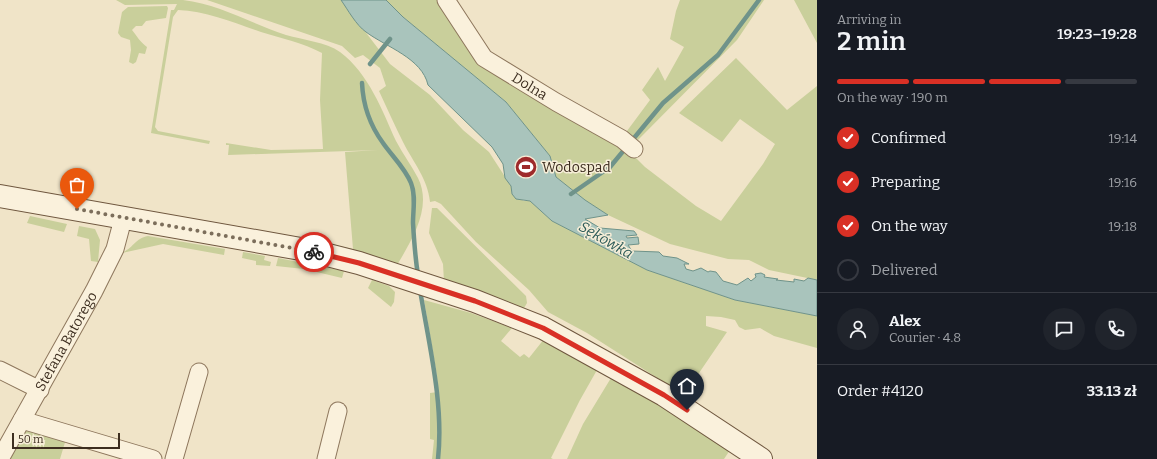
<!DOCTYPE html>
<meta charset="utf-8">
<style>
body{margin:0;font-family:Bitter,serif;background:#20242c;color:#f1f3f6;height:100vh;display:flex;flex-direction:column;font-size:15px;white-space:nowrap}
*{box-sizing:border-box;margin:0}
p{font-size:13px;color:#9ea1a6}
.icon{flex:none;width:22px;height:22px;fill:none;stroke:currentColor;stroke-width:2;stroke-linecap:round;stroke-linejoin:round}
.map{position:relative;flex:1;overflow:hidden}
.panel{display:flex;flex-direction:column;background:#171b24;width:340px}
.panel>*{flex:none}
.scale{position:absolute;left:12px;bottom:10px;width:108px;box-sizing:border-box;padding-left:4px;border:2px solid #3d2e20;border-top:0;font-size:11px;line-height:14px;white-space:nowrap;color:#3d2e20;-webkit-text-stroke:3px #f7eed8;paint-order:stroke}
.pin{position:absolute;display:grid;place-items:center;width:34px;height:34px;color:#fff;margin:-41px -17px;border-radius:50% 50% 50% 0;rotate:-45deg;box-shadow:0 0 4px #0007}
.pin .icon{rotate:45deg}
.courier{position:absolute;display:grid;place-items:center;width:40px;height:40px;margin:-20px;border:3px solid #d93025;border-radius:50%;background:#fff;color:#222;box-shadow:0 1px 5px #0007}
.summary em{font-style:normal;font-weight:600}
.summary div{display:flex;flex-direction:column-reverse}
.summary{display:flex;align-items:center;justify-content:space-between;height:68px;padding:0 20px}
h1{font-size:26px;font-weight:600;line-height:30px}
.bar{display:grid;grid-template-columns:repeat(4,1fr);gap:6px 4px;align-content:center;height:48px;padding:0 20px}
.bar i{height:5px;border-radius:3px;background:#363941}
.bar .selected{background:#d93025}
.bar p{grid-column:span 4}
.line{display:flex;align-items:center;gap:10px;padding:0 20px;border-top:1px solid #363941}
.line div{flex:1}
.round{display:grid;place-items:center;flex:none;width:42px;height:42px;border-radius:21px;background:#20242c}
ol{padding:0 20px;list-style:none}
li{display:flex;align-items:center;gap:12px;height:44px}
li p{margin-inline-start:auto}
li .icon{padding:4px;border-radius:50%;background:#d93025;color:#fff;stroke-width:4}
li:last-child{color:#9ea1a6}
li i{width:22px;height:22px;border:2px solid #363941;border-radius:50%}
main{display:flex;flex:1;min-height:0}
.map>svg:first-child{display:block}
.green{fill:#c9cf9b}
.water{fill:#a9c4bc;stroke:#6f938a}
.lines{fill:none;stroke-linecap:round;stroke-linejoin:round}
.stream{stroke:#6f938a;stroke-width:4.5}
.street-casing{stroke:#8d765c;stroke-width:19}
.secondary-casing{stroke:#6f573f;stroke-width:24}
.street{stroke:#faf1dc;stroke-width:17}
.secondary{stroke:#faf1dc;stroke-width:22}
.done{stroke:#7c6e5b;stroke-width:4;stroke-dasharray:0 7.2}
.route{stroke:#d93025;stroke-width:5}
.labels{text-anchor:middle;stroke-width:3;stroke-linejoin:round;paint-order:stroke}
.street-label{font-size:14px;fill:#3d2e20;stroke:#f7eed8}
.poi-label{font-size:14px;fill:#3d2e20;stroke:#f7eed8;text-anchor:start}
.water-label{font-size:15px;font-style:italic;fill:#2f5d5a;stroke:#f7eed8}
</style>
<main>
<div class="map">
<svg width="817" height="459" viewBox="0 0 817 459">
<rect width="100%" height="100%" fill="#f0e4c8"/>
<path class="green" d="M116,0C138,0 161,0 183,0C219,4 252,24 286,35C303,40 326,42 340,52C369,74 382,110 396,141C403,154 411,165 418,178C433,208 411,241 396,267L322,242L353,249L345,152L378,150L228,155L229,145H226V143L271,150L323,149L320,100L322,53C303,43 281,38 261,32C235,23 206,11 178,10L173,17L155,127L158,131L210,141L209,144L151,133L171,10H174L177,4L125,5Z
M207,0H341L390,64L430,95L463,130L489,152L511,186L512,194L524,201H530L552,221L647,270L735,300L817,316V348L774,336L760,328L745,330L739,327L735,320L721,317L706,316V326L727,332L684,395L587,333L548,312L529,290L476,242L441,204L435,201L430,202C428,179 413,162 403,142C395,126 387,108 379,91L386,86L380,68L363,55L355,58L342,46Z
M386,0H438L481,59L619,141L645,167L696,206L721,221L763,164L775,144L740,119L722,142L679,113L736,58L787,110L817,86V280L769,270L749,260L728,259L670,244L608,215L585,200L556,177L550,156L506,102L403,17Z
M680,0H764L737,40L636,142L624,135L650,100L642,90L658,67L665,81L684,47L670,39L676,11Z
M794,0H817V43Z
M167,6L168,8L166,18L146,21L142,26H136L132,30C137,36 140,42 147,47L145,54L139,53L136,62L133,64L129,62L131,50L130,40L121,37L118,33L122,12L128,7Z
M432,208H437L526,296L527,303L524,308L444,282L443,264L429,233Z
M30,216L67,224L64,232L27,223Z
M79,226L95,229L100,240L98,262L91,261L89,239L77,236Z
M148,236L225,249L224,255L163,244L122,253L103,294L99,293L121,253C133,249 135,238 148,236Z
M243,252L265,256L264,260L271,262L270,266L256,265V261L242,258Z
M278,258L344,271L342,278L304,269L276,266Z
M372,280L389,286L395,292L394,302L391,307L368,288Z
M424,300L471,313L512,328L501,341L520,357L524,354L529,358L548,334L597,370L580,400L551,458L553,459H432L434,440L430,439V393L438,392L437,376Z
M614,373L670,409V413L730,450L724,459H567L583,424Z
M25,428L66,439L60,459H5Z"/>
<path class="water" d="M341,0H386L403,17L506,102L550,156L556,177L585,200L608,215L585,219L600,228L634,231L637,235L626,236L627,238L638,237L639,244L628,245L632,251L659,252L663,256L677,258L689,264H684L686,269L693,271L701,268L708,272L710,271L716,272L723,281L737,285L748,278L751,281L756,277L755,274L761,273L765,275L764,277L778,279L776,280L794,282V279L804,281L808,278L817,280V316L735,300L647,270L552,221L530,201L516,199L512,194L511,186L505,178L503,164L492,147L428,85C422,58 386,47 366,32C356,25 348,10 341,0Z"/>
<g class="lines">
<path class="stream" d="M370,64L390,39
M362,83C363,105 369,124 383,143C392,156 405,168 411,183C416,195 413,210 413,223C414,240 415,257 418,275
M571,194L610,167L663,103L718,55L759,0
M420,290C429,345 444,404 438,459"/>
<g class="street-casing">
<g id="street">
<path id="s1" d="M446,0L484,58L556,102L622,139L634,149"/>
<path d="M0,370L40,390"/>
<path d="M22,420L153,459"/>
<path id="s2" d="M0,459L94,291L115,249L123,219"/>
<path d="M174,459L199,372"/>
<path d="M326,459L338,411"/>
</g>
</g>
<g class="secondary-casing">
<path id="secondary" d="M0,196L312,251L359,263L475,301L543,328L664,395L761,459"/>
</g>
<use href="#street" class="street"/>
<use href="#secondary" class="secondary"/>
</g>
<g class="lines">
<path class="done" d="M77,209L314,252"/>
<path class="route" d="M314,252L359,263L475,301L543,328L664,395L687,410"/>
</g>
<defs>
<g id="stadium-disc" transform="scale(1.15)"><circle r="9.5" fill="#9e2a2b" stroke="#f7eed8"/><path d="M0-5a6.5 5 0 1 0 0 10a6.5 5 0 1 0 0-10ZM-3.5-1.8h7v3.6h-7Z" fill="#fff"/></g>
</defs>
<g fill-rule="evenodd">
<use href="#stadium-disc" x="526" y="167"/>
</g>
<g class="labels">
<g class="street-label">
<text dy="5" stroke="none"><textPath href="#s1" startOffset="123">Dolna</textPath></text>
<text dy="5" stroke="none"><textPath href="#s2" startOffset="135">Stefana Batorego</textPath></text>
</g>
<g class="poi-label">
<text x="542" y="172">Wodospad</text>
</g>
<g class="water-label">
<text transform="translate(606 240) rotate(30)" y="5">Sękówka</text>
</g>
</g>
</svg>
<div class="scale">50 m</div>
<div class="pin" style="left:77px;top:209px;background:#ea580c"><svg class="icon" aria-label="bag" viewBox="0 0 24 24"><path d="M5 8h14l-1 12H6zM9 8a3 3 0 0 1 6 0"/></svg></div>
<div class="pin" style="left:687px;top:410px;background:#1f2937"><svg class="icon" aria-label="home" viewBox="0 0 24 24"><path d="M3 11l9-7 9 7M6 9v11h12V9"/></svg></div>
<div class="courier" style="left:314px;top:252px"><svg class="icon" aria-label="bike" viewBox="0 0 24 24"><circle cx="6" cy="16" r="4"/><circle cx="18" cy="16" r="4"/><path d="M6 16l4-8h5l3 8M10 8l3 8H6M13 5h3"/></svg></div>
</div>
<section class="panel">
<div class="summary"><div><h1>2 min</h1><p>Arriving in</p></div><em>19:23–19:28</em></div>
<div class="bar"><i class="selected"></i><i class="selected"></i><i class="selected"></i><i></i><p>On the way · 190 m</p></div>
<ol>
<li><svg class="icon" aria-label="check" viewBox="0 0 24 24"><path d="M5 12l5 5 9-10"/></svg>Confirmed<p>19:14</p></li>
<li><svg class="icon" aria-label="check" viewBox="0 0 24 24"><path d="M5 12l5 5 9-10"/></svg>Preparing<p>19:16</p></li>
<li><svg class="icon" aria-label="check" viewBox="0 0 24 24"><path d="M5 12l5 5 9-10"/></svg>On the way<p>19:18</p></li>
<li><i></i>Delivered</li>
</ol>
<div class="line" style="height:72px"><a class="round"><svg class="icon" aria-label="person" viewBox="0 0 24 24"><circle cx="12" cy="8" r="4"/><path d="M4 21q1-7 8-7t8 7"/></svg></a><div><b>Alex</b><p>Courier · 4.8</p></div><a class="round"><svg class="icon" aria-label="chat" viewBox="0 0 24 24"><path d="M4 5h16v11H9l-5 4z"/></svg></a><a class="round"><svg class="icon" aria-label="phone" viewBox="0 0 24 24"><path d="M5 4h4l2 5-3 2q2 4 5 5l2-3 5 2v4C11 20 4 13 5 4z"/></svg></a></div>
<div class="line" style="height:52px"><div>Order #4120</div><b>33.13 zł</b></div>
</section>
</main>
